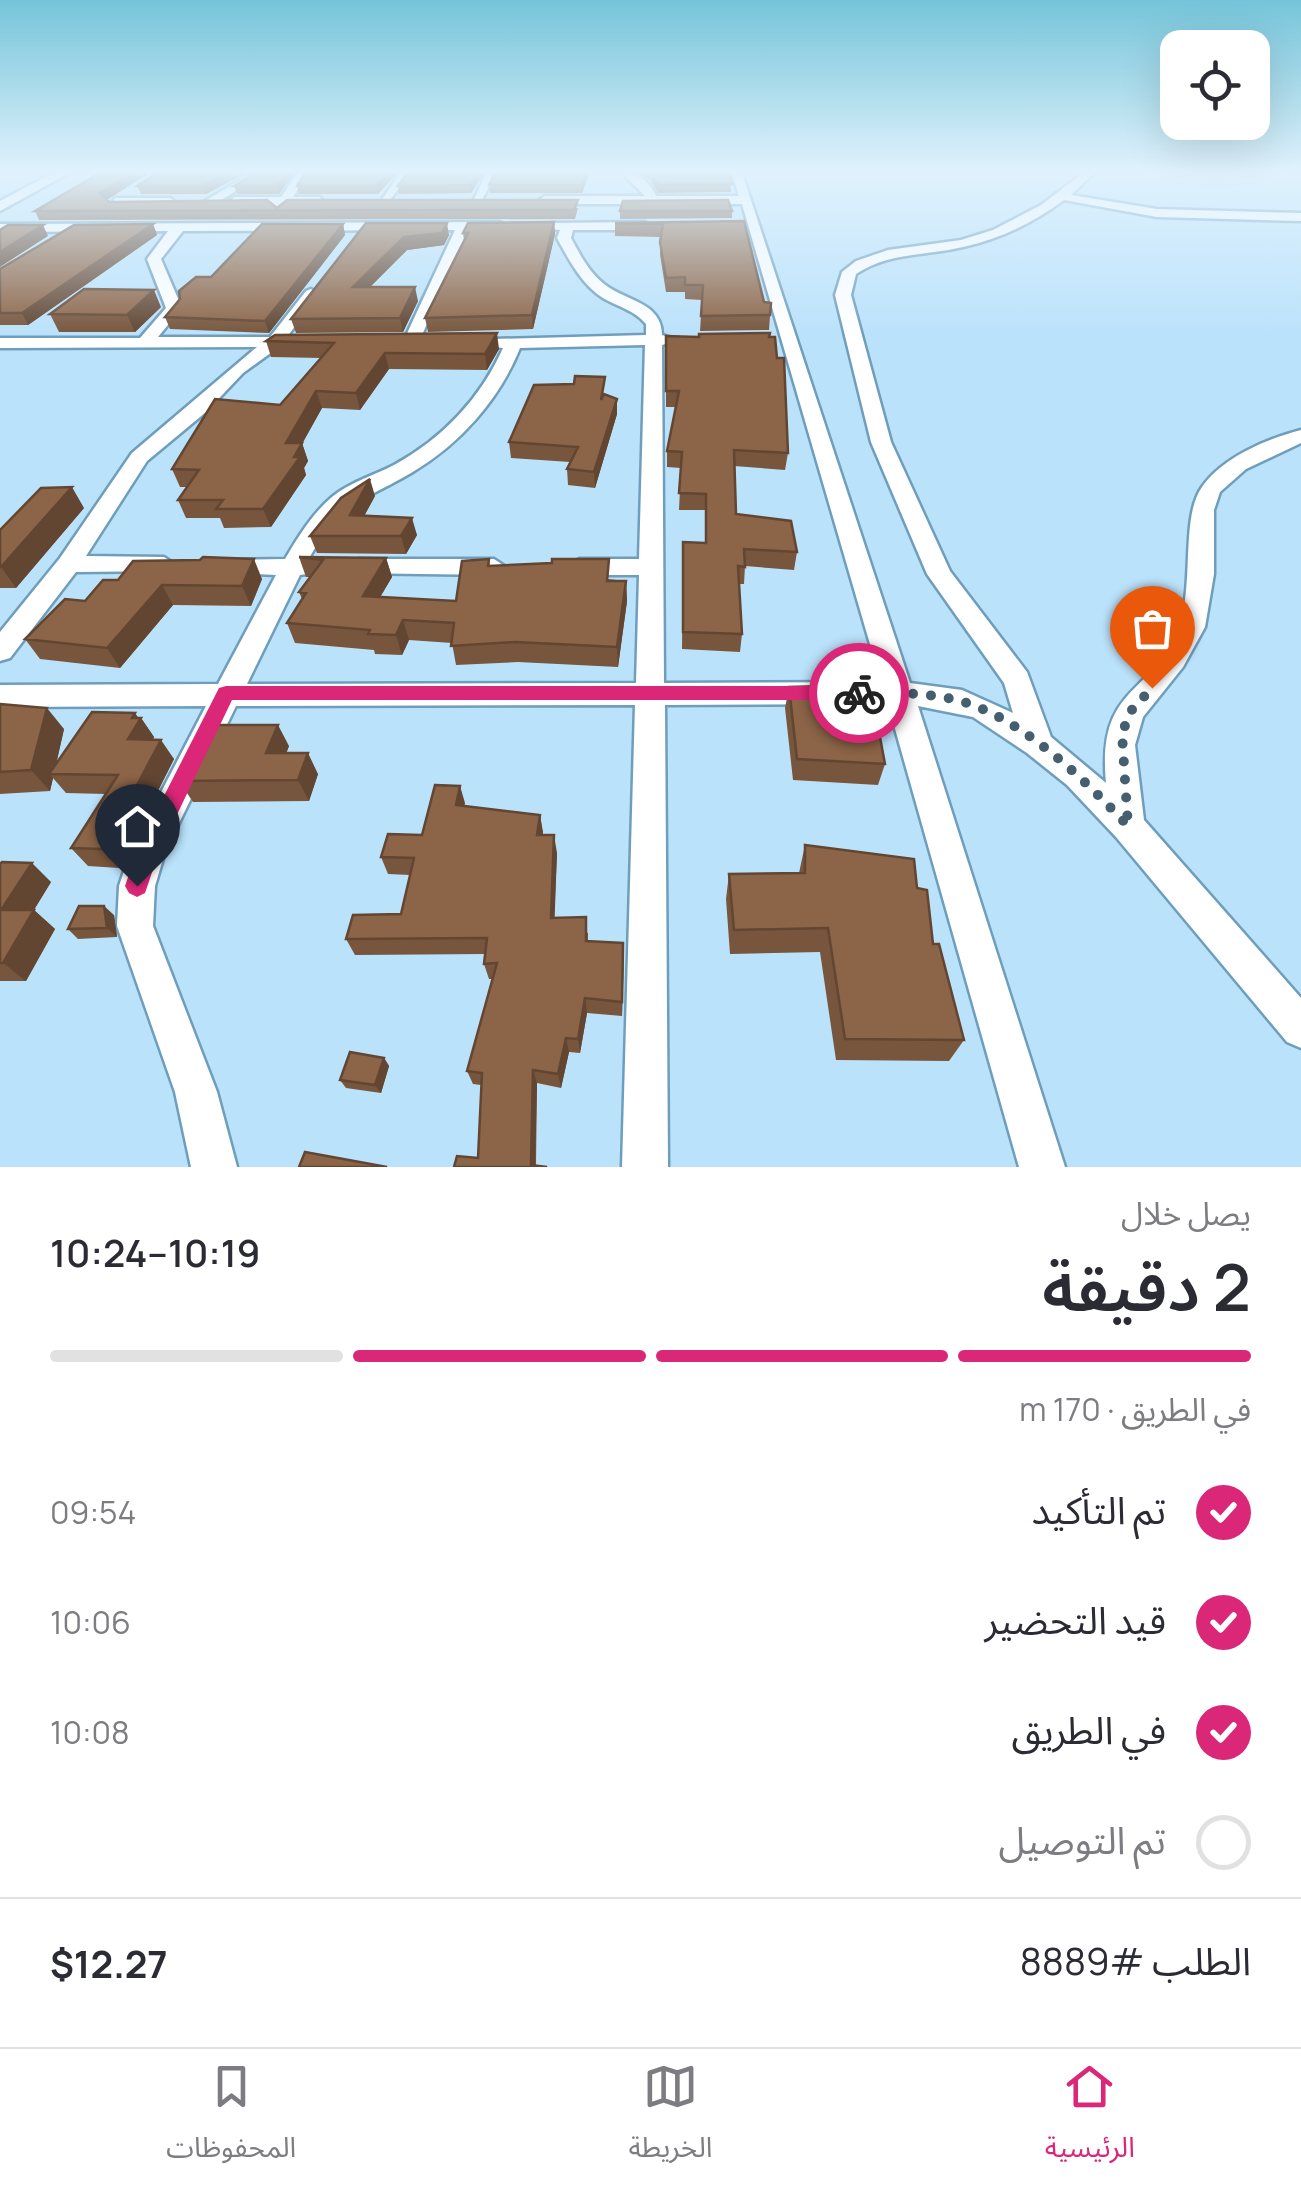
<!DOCTYPE html>
<html lang="ar">
<meta charset="utf-8">
<style>
body{margin:0;font-family:Manrope,"Noto Sans Arabic",sans-serif;background:#f7f7f7;color:#2b2b33;direction:rtl;height:100vh;display:flex;flex-direction:column;font-size:38px;white-space:nowrap}
*{box-sizing:border-box;margin:0}
p{font-size:32px;color:#7c7c81}
.icon{flex:none;width:55px;height:55px;fill:none;stroke:currentColor;stroke-width:2;stroke-linecap:round;stroke-linejoin:round}
.map{position:relative;height:1167px;overflow:hidden;direction:ltr}
.sheet{display:flex;flex-direction:column;background:#fff;flex:1}
.sheet>*{flex:none}
.fabs{position:absolute;left:1160px;top:30px;display:grid;gap:20px}
.fabs a{display:grid;place-items:center;width:110px;height:110px;border-radius:20px;background:#fff;box-shadow:0 10px 40px #0002;font-size:50px}
.pin{position:absolute;display:grid;place-items:center;width:85px;height:85px;color:#fff;margin:-102px -42px;border-radius:50% 50% 50% 0;rotate:-45deg;box-shadow:0 0 10px #0007}
.pin .icon{rotate:45deg}
.courier{position:absolute;display:grid;place-items:center;width:100px;height:100px;margin:-50px;border:8px solid #db2777;border-radius:50%;background:#fff;color:#222;box-shadow:0 2px 12px #0007}
.headline em{font-style:normal;font-weight:600}
.headline div{display:flex;flex-direction:column-reverse}
.headline{display:flex;align-items:center;justify-content:space-between;height:170px;padding:0 50px}
h1{font-size:65px;font-weight:600;line-height:75px}
.bar{display:grid;grid-template-columns:repeat(4,1fr);gap:15px 10px;align-content:center;height:120px;padding:0 50px}
.bar i{height:12px;border-radius:8px;background:#e1e1e2}
.bar .on{background:#db2777}
.bar p{grid-column:span 4}
.line{display:flex;align-items:center;gap:25px;padding:0 50px;border-top:2px solid #e1e1e2}
.line div{flex:1}
ol{padding:0 50px;list-style:none}
li{display:flex;align-items:center;gap:30px;height:110px}
li p{margin-inline-start:auto}
li .icon{padding:10px;border-radius:50%;background:#db2777;color:#fff;stroke-width:4}
li:last-child{color:#7c7c81}
li i{width:55px;height:55px;border:5px solid #e1e1e2;border-radius:50%}
.dock{display:flex;justify-content:space-around;align-items:center;height:140px;border-top:2px solid #e1e1e2;background:#fff;font-size:28px;color:#7c7c81}
.dock a{display:grid;justify-items:center;gap:5px}
.dock .on{color:#db2777}
.map>svg:first-child{display:block}
.lines{fill:none;stroke-linecap:round;stroke-linejoin:round}
.minor-casing{stroke:#6f9ebc;stroke-width:5}
.tertiary-casing{stroke:#6f9ebc;stroke-width:5}
.minor{fill:#fff;fill-rule:evenodd}
.tertiary{fill:#fff;fill-rule:evenodd}
.wall{fill:#78563d}
.shaded-wall{fill:#624632}
.building{fill:#8c6447;stroke:#624632;stroke-width:2.5}
.route{fill:#db2777}
.done{stroke:#455f6f;stroke-width:10;stroke-dasharray:0 18}
</style>
<div class="map">
<svg width="1301" height="1167" viewBox="0 0 1301 1167">
<rect width="100%" height="100%" fill="#bbe2fb"/>
<g class="lines">
<g class="minor-casing">
<path id="minor" d="M252,173H264L215,204L205,201Z
M298,173H308L293,197H320L324,204L288,205L279,213L273,209L276,205H235L229,201L235,197H281Z
M400,173H410L387,204H379Z
M486,173H496L481,202H473Z
M622,173C637,173 651,182 656,196H739L732,173H742L910,683L962,690L1013,713L1004,683L927,574L871,442L835,295L842,272L856,261L888,250L961,240L993,230L1041,205L1083,173H1094L1071,195L1157,209L1301,213V221L1157,217L1064,200C1033,223 1000,239 963,247C926,256 889,252 856,274L851,295L891,442L950,571L1027,672L1051,737L1106,783C1097,685 1150,698 1178,629C1195,586 1180,518 1202,487C1223,457 1267,439 1301,430V443L1246,469L1220,492L1214,510V574L1205,627L1183,667L1143,717L1135,745L1144,820L1301,998V1048L1287,1042L1116,837L1067,785L1027,753L973,717L918,706L1065,1167H1019L888,704L665,705L668,1167H622L635,705L236,706L165,852L155,886L153,926L217,1092L237,1167H191L175,1092L117,926L119,886L131,850L206,706L0,707V685L218,684L276,575L215,572L212,566L215,560L285,559C298,537 312,514 332,497C350,482 373,476 394,465C442,439 481,398 503,348L494,347V339L646,335V324C634,310 619,307 603,298C582,285 569,260 557,238L560,230L551,229V223L645,222L651,226L645,230H573L571,238C580,255 589,272 604,284C625,301 662,302 662,335L678,340L662,345L664,683L881,682L742,204H545L539,200L545,196H645ZM645,345L639,559H579L567,567L579,575H639L636,683L247,684L300,575L313,573L316,567L308,560C343,499 356,505 411,473C460,444 499,400 520,348Z
M115,198H170L176,202L170,206L111,205Z
M500,222L506,226L504,229L468,230L419,342L411,347L403,342L455,230L183,231L161,259L182,308L158,337H270L306,291L311,289L319,294L287,337L308,342L300,347H279L243,373L206,412L147,461L86,556L164,557L176,565L173,571L76,572L10,658L0,661V632L60,558L132,453L257,347L0,348V338H140L166,308L147,259L168,231L0,232V224Z
M359,559H494L506,567L494,575L350,573L347,567L350,561Z"/>
</g>
<g class="tertiary-casing">
<path id="tertiary" d="M53,173H69L0,211V201Z"/>
</g>
<use href="#minor" class="minor"/>
<use href="#tertiary" class="tertiary"/>
</g>
<path class="wall" d="M100,173H149L107,200L109,202L277,208H578L575,219L39,220L35,211Z
M157,173H246L206,194H141L137,186Z
M255,173H295L279,194H237L234,186Z
M305,173H397L378,194H299L297,186Z
M407,173H484L471,193L399,194L398,186Z
M589,173L582,193H490L489,185Z
M637,173H730L731,192L658,193L650,180Z
M620,211H732V218L620,219Z
M744,221L764,302L771,303L769,330L700,331L702,300L685,299V292H666L660,255V237L615,236V223Z
M554,222L555,234L533,329L428,332L425,318L464,240L463,233Z
M366,223L449,235L444,245L407,250L370,287L418,301L403,332L296,333L291,319Z
M153,224L157,235L28,325H0V269Z
M343,224L345,235L269,333L170,329L165,317L211,277Z
M161,307L135,332H59L50,314Z
M275,335L499,349L487,370L389,369L360,410L322,408L302,443L308,461L304,468L306,475L271,527L224,528L220,518H186L178,500L187,487H180L172,469L280,405L321,358L271,357L266,341Z
M666,336L788,453L785,470L734,466L736,514L797,552L794,570L745,566L744,584H739L742,634L740,652L682,649L683,542L705,543V510H679L681,468L667,467V451L676,407H666Z
M605,395L617,399V414L595,488L568,485L567,469L570,462L511,458L509,442Z
M375,496L364,516L417,535L406,554L317,553L310,536Z
M84,508L16,588H0V530Z
M299,557L386,558L392,577L380,597L456,601L489,559L490,566L626,581L627,601L618,667L518,662L456,665L452,643L409,640L402,655L375,654L374,650L295,643L287,623L302,599L299,592L310,577H306Z
M262,579L251,606L173,605L120,668L40,659L25,639L85,601L103,580Z
M789,687L885,764L878,785L793,780L785,708Z
M0,704L64,729L56,764L139,718H141L154,737L153,740L174,759L119,868L88,866L71,848L106,794L66,793L53,778L50,791L0,794Z
M289,746L286,753L318,774L309,801L193,802L179,781Z
M460,786L464,806L540,815L543,835L557,853L554,918L588,933V941L623,943L622,1016L587,1013L580,1053L569,1052L561,1088L537,1083L536,1166L478,1158L481,1085L473,1084L467,1071L492,979H489L484,964L485,954L355,955L346,939L401,914L410,875L388,874L381,857L422,835Z
M805,845L917,888L964,1040L949,1061L836,1060L820,952L730,954L726,899L729,874L799,873Z
M0,864L51,882L34,910L55,929L26,981H0Z
M114,915L117,937L78,939L68,929Z
M384,1058L389,1066L381,1093L346,1088L340,1080Z"/>
<path class="shaded-wall" d="M133,173H149L103,202L100,193Z
M228,173H246L206,194L203,186Z
M287,173H295L279,194L277,186Z
M388,173H397L378,194L376,186Z
M478,173H484L471,193L470,185Z
M586,173H589L582,193V185Z
M554,222L555,234L533,329L532,315Z
M447,223L449,235L444,245L407,250L357,300L353,287L404,237Z
M153,224L157,235L28,325L22,313Z
M343,224L345,235L269,333L265,321Z
M43,225L48,236L0,267V252Z
M415,287L418,301L403,332L400,318Z
M154,290L161,307L135,332L127,315Z
M497,333L499,349L487,370L485,354Z
M385,353L389,369L360,410L356,393Z
M316,391L322,408L301,446L302,443L308,461L304,468L306,475L271,527L263,509L286,443Z
M617,399V414L595,488L594,472Z
M370,479L375,496L355,533L350,515Z
M72,487L84,508L16,588L1,567Z
M412,518L417,535L406,554L401,536Z
M386,558L392,577L369,616L363,596Z
M254,559L262,579L251,606L242,586Z
M626,581L627,601L618,667L617,647Z
M162,585L173,605L120,668L107,648Z
M403,620L409,640L402,655L396,635Z
M47,708L64,729L54,774H49L53,778L50,791L31,770Z
M135,713L140,720L141,718L154,737L142,758L128,739L132,718Z
M278,725L289,746L278,775L266,753Z
M161,740L174,759L119,868L103,849Z
M308,753L318,774L309,801L298,780Z
M460,786L465,803L461,822L456,805Z
M540,815L543,832L540,852L537,835Z
M554,835L557,853L554,935L551,918Z
M32,863L51,882L22,929L1,910Z
M104,906L114,915L117,937L107,928Z
M34,910L55,929L26,981L3,963Z
M623,943L624,959L622,1016V1002Z
M585,998L587,1013L580,1053L578,1039Z
M566,1038L569,1052L561,1088L558,1074Z
M384,1058L389,1066L381,1093L375,1085Z
M533,1070L537,1083L535,1167L531,1165Z"/>
<path class="building" d="M100,173H133L100,193L109,202L267,200L277,208L287,200H578L574,210L35,211Z
M157,173H228L203,186H137Z
M255,173H287L277,186H234Z
M305,173H388L376,186H297Z
M407,173H478L470,185L398,186Z
M495,173H586L582,185H489Z
M650,173H730L732,184L659,185Z
M728,200L732,211H620L623,201Z
M744,221L764,302L771,303L770,315L701,316L703,285H685V277L666,278L660,242L663,224L615,223Z
M554,222L532,315L425,318L468,233H463L468,223Z
M366,223H447L442,233L404,237L353,287H415L400,318L291,319Z
M153,224L22,313H0V269L74,225Z
M262,224H343L265,321L165,317L180,299L179,291L196,277H211Z
M8,225H43L0,252V230Z
M84,289L154,290L127,315L50,314Z
M497,333L485,354L385,353L356,393L316,391L286,443H302L294,457H300L263,509H216L223,500H178L199,470L172,469L215,399L280,405L334,343L266,341L275,335Z
M770,333L769,337H775L777,358H784L788,453L734,450L736,514L791,521L797,552L744,549L745,567L738,566L742,634L683,632V542L706,543V494L679,493L682,452L667,451L679,391H666V336L699,337V334Z
M575,376L605,377L601,400L604,394L617,399L594,472L567,469L578,447L509,442L534,385L574,384Z
M370,479L350,515L412,518L401,536H310L341,498Z
M72,487L1,567H0V530L41,488Z
M203,557L254,559L242,586L162,585L107,648L25,639L65,599L85,601L103,580H118L133,561L200,560Z
M299,557L386,558L363,596L456,601L462,561L489,559L488,566L552,563V559H609L607,581H626L617,647L515,642L451,646L454,623L403,620L396,635L368,634L370,630L287,623L306,593L299,592L323,560Z
M823,686L829,719L877,721L885,764L797,759L789,687Z
M0,704L47,708L31,770L0,772Z
M92,712L135,713L132,718H141L128,739L161,740L103,849L71,848L118,775L49,774Z
M210,725H278L266,753H308L298,780L179,781Z
M435,785L460,786L456,805L540,815L537,835H554L551,918L586,917V941L623,943L622,1002L585,998L578,1039L566,1038L558,1074L533,1070L531,1165L547,1167H454L457,1156L478,1158L482,1073L467,1071L497,963L484,964L487,938L346,939L353,915L401,914L414,858L381,857L388,834L422,835Z
M805,845L914,859L917,888L927,890L933,944H939L964,1040L845,1039L828,928L734,930L729,874L805,873Z
M2,862L32,863L1,910H34L3,963H0V864Z
M79,906H104L107,928L68,929Z
M350,1052L384,1058L375,1085L340,1080Z
M305,1152L387,1167H299Z"/>
<linearGradient id="sky" x2="0" y2="1"><stop stop-color="#75c4d9"/><stop offset="0.51" stop-color="#e0f2fd"/><stop offset="1" stop-color="#e0f2fd" stop-opacity="0"/></linearGradient>
<rect width="1301" height="336" fill="url(#sky)"/>
<path class="route" d="M226,686H859L869,693L859,700H232L159,852L145,893L137,897L129,893L125,886L140,843L219,688Z"/>
<g class="lines">
<path class="done" d="M859,693C892,693 928,692 960,701C1022,718 1085,780 1128,826L1122,734L1130,712L1152,688"/>
</g>
</svg>
<div class="fabs">
<a><svg class="icon" aria-label="locate" viewBox="0 0 24 24"><circle cx="12" cy="12" r="6"/><path d="M12 2v4M12 18v4M2 12h4M18 12h4"/></svg></a>
</div>
<div class="pin" style="left:1152px;top:688px;background:#ea580c"><svg class="icon" aria-label="bag" viewBox="0 0 24 24"><path d="M5 8h14l-1 12H6zM9 8a3 3 0 0 1 6 0"/></svg></div>
<div class="pin" style="left:137px;top:886px;background:#1f2937"><svg class="icon" aria-label="home" viewBox="0 0 24 24"><path d="M3 11l9-7 9 7M6 9v11h12V9"/></svg></div>
<div class="courier" style="left:859px;top:693px"><svg class="icon" aria-label="bike" viewBox="0 0 24 24"><circle cx="6" cy="16" r="4"/><circle cx="18" cy="16" r="4"/><path d="M6 16l4-8h5l3 8M10 8l3 8H6M13 5h3"/></svg></div>
</div>
<section class="sheet">
<div class="headline"><div><h1>2 دقيقة</h1><p>يصل خلال</p></div><em>10:19–10:24</em></div>
<div class="bar"><i class="on"></i><i class="on"></i><i class="on"></i><i></i><p>في الطريق · 170 m</p></div>
<ol>
<li><svg class="icon" aria-label="check" viewBox="0 0 24 24"><path d="M5 12l5 5 9-10"/></svg>تم التأكيد<p>09:54</p></li>
<li><svg class="icon" aria-label="check" viewBox="0 0 24 24"><path d="M5 12l5 5 9-10"/></svg>قيد التحضير<p>10:06</p></li>
<li><svg class="icon" aria-label="check" viewBox="0 0 24 24"><path d="M5 12l5 5 9-10"/></svg>في الطريق<p>10:08</p></li>
<li><i></i>تم التوصيل</li>
</ol>
<div class="line" style="height:130px"><div>الطلب #8889</div><b>$12.27</b></div>
</section>
<nav class="dock">
<a class="on"><svg class="icon" aria-label="home" viewBox="0 0 24 24"><path d="M3 11l9-7 9 7M6 9v11h12V9"/></svg>الرئيسية</a>
<a><svg class="icon" aria-label="map" viewBox="0 0 24 24"><path d="M3 6l6-2 6 2 6-2v14l-6 2-6-2-6 2zM9 4v14M15 6v14"/></svg>الخريطة</a>
<a><svg class="icon" aria-label="saved" viewBox="0 0 24 24"><path d="M7 4h10v16l-5-4-5 4z"/></svg>المحفوظات</a>
</nav>
